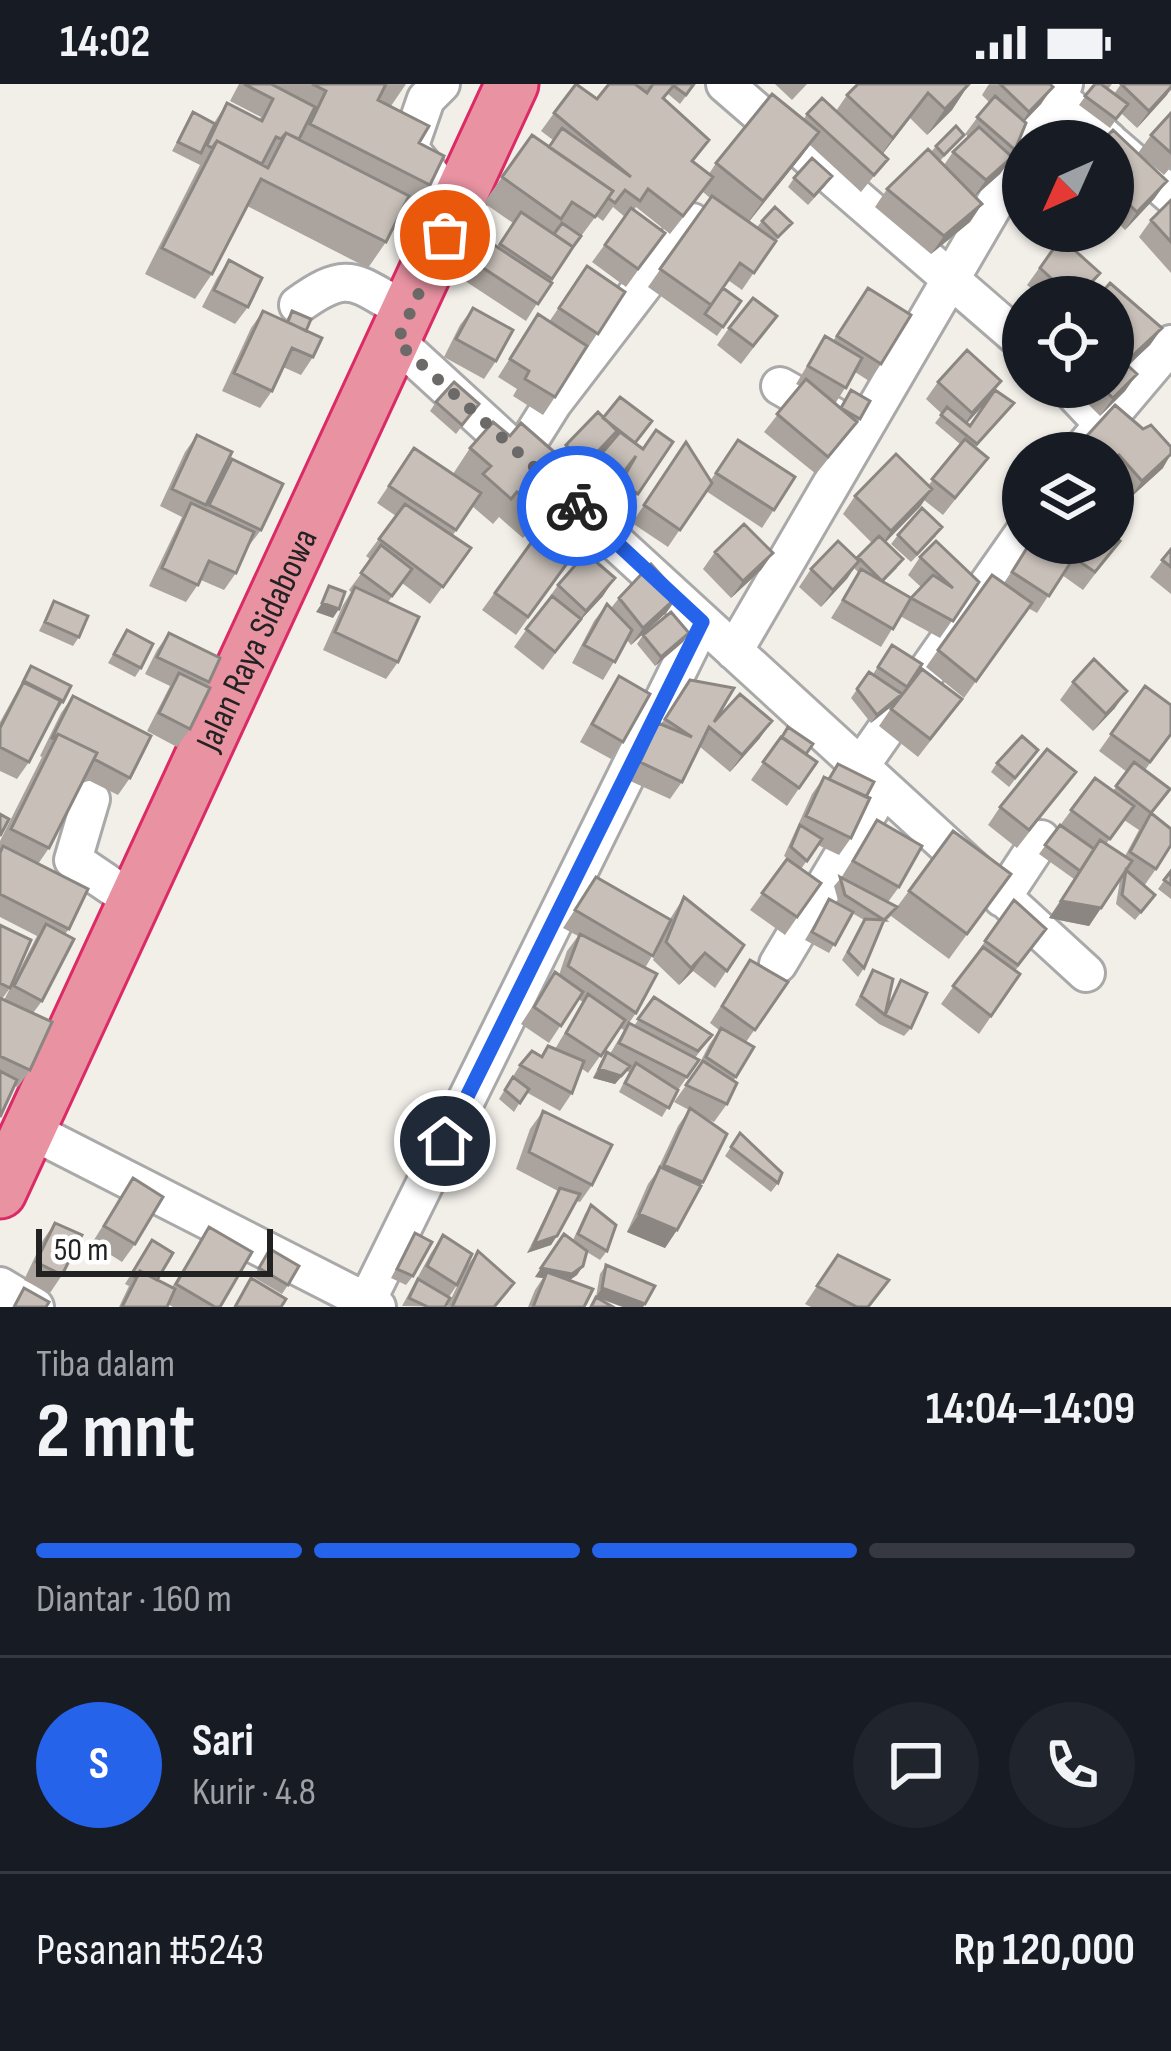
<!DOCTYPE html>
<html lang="id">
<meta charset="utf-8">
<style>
body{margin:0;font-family:"Sofia Sans Condensed",sans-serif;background:#20242c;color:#f1f3f6;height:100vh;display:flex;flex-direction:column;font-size:45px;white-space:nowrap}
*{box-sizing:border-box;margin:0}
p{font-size:39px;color:#9ea1a6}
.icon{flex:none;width:66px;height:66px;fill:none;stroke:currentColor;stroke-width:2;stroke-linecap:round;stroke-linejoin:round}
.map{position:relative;height:1223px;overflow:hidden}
.details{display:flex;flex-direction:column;background:#171b24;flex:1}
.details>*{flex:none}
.needle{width:78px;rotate:225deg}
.buttons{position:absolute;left:1002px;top:36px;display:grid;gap:24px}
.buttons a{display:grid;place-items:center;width:132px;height:132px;border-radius:50%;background:#171b24;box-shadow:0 3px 9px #0004;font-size:60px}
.scale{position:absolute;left:36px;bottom:30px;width:237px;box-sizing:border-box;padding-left:12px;border:6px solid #222;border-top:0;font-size:33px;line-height:42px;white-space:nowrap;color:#222;-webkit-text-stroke:9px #fff;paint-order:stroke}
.pin{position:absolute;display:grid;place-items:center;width:102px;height:102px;color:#fff;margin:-51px;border:6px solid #fff;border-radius:50%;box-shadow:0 3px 12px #0007}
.courier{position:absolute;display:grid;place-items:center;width:120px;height:120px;margin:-60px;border:9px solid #2563eb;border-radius:50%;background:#fff;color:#222;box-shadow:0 3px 15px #0007}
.head em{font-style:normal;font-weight:700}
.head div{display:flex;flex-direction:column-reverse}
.head{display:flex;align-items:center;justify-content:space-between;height:204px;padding:0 36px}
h1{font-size:78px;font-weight:700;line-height:90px}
.bar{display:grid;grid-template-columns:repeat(4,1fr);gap:18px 12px;align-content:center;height:144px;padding:0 36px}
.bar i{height:15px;border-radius:9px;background:#363941}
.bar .active{background:#2563eb}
.bar p{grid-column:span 4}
.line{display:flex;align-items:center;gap:30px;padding:0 36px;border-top:3px solid #363941}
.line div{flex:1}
.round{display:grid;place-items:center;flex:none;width:126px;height:126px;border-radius:63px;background:#20242c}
.status{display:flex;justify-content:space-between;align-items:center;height:84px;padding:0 60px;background:#171b24;direction:ltr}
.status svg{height:33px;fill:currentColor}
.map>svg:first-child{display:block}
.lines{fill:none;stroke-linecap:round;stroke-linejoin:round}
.minor-casing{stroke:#a9a9a9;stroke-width:42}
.highway-casing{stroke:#dc2a67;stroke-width:57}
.minor{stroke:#fff;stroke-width:36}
.highway{stroke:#e892a2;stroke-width:51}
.wall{fill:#aba49e;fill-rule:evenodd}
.shaded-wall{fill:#8b8681}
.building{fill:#c7bfb8;stroke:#8b8681;stroke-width:3}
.done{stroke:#6b6a68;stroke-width:12;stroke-dasharray:0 21.6}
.route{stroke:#2563eb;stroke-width:15}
.labels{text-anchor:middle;stroke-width:10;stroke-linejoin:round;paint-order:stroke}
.street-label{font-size:36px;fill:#222;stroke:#fff}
</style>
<div class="status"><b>14:02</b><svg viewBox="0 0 49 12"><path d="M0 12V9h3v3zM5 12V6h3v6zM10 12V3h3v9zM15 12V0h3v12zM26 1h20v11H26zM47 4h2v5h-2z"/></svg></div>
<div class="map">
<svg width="1171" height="1223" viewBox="0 0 1171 1223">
<rect width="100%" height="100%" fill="#f2efe9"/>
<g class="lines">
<g class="minor-casing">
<path id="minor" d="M441,0L426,15L409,64L436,97L462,112
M725,0L1023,258
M1057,12L1109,57
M1031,57L1064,0
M1113,61L1171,111
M298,221C353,181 356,202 410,228
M397,258L1086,889
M780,302L833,332
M1068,303L1101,338
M1079,369L1171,260
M521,370L553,319L692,138
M734,567L1023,71
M859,684L1023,450
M91,715L73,776L135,818
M1002,814L1041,755
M778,880L882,706
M30,1046L377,1223
M0,1202L35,1223
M364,1223L702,538"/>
</g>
<g class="highway-casing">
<g id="highway">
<path id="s1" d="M0,1108L512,0"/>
</g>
</g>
<use href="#minor" class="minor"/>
<use href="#highway" class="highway"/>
</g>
<path class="wall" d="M239,0H406L391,22L419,59L430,101L407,133L400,130L386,158L368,184L247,122L212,190L195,215L145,190L200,81L172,67L193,28L214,39L227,19L259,36L261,33L230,17Z
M609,0H695L680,20L668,10L664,15L693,78L709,90L716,79L803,36L807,30L836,27L847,11L969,0L952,26L927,51L910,34L883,69L888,75L861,108L810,61L749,138L757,143L762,137L792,139L774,159L742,206L728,196L723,204L741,217L717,252L648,203L710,114L703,108L670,150L636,123L634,126L665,149L626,203L592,178L625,133L613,123L603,137L596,132L570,167L526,237L456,191L482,153L497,163L513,139L484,119L502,93L549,63L553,56L541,47L554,29L597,15Z
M775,0H807L792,16Z
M989,0H1050L1041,20L1024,38L1012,73L1000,90L975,112L982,120L970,138L931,170L875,123L887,105L931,68L936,62L964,51L940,77L944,81L953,68L969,53L965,50L989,18L982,11Z
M1094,0H1112L1108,5L1114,10L1121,0H1171V6L1137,44L1121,29L1110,44L1079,21Z
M1171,29V83L1164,91L1138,69L1151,51Z
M1113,57L1167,97L1154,115L1125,146L1113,134Z
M794,94L826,101L808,121L788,103Z
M1171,116V189L1139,153L1151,136Z
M1061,154L1088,206L1082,213H1041L1027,201Z
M229,176L248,223L235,240L202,223L217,194Z
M587,182L625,208L543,331L513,312L517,305L498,293L538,230L549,238Z
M868,204L881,280L869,297L855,288L835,320L860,335L816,390L764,348L800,302L796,300L825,252L833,257Z
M1113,213L1162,244L1150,261L1128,281L1137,290L1125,307L1100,332L1077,309L1082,303H1113Z
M473,224L496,277L484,295L444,273L460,241Z
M263,227L285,237L292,227L306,247L313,273L301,291L283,283L272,307L260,324L222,307L251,244Z
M729,244L764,250L741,280L717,261Z
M938,298L995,306L1014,319L976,363L988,374L943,431L924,416L886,458L897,484L883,498L911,514L921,503L908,491L920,473L979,498L940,554L900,532L881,563L831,534L859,489L854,484L821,523L799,503L811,485L857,475L872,459L843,430L855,412L928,402L960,360L935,339L942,330L926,315ZM988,316L970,342L967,339Z
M436,318L479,320L456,350L430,327Z
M598,328L643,365L673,358L626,427L609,415L624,389L611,406L588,408L579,399L613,355H612L574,397L571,394L523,454L499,433L493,440L472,422L453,451L471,464L430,520L402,499L388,518L398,578L386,595L323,566L343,521L351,508L349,506L371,476L366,472L396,432L377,419L414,364L453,390L470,364L510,352L559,372L566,361Z
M197,351L221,391L232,375L261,446L248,463L236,489L224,506L201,496L186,518L149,502L182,433L160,422L185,368Z
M1085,354L1163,384L1130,414L1113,396V369H1075Z
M738,356L795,393L762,444L706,407L668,463L632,439L686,358L710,397Z
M554,427L587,452L516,551L482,526Z
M898,451L936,452L911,478L891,460Z
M1120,457L1083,506L1062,491L1037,529L1028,524L964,614L926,583L938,566L1004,499L1030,459H1113Z
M1171,465V510L1150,493Z
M715,468L773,469L761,486L731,514L703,485Z
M558,501L603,512L576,541L543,586L514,563Z
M619,514L667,528L631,561L627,556L603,596L572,579L594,537L607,520L611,524Z
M54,517L79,553L73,562L39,547Z
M127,546L141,584L135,593L108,579Z
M169,549L209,598L190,645L177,663L147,647L170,602L145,590L157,566Z
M689,549L683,558L655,582L637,560L643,551Z
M892,561L922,580L902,610L950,632L918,673L879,642L894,620L871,639L851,614L869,588L873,590Z
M31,582L63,618L57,627L55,626L29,678L17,695L0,687V638Z
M619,592L623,658L611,675L580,658L607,610Z
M690,596L714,638L760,654L730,688L699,662L682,698L670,715L628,696L645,656L658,639L661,640Z
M1073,598L1115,624L1093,647L1060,616Z
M1145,602L1171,650L1145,686L1152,730L1156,785L1144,802L1155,811L1135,836L1116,820L1120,796L1089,842L1049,834L1074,795L1039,770L1095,694L1113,707L1127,688L1099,667ZM1124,736L1139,746L1125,772L1106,760Z
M73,612L130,694L118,711L84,694L49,764L38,780L69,845L65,850L42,917L33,929L30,986L18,1003L14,1002L0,1033V841L10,904L2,915L4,916L37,852L0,833V757L42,673L40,672L61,629Z
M788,643L806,670L817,678L787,722L751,696Z
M1038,666L1009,703L991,688L997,679Z
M824,693L866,713L851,754L839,771L818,761L801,785L821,799L785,851L750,826L787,775L791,777L784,772L812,710Z
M1063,705L1017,764L988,741L1000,723Z
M877,736L899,803L888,818L897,823L953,747L1011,790L949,875L891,832L882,841L864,884L858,893L842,876L864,836L852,829L829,869L805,856L829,815L839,820L834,802L841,794Z
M1171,787V815L1158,805Z
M596,793L670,835L684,813L744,861L715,904L693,887L679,901L653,876L662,855L645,884L636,929L629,939L634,942L654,913L712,951L695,974L699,976L678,1006L662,1033L619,1008L629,988L627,987L615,1000L593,994L601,977L607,968L610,970L624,946L620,944L588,989L581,984L572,1009L560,1027L526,1008L514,1028L499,1015L520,981L541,972L548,962L555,965L583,918L578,915L549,959L521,940L555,888L559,891L567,867L578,852L563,844Z
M1014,816L1046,845L1015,887L1020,890L979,950L941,920Z
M750,876L788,898L746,958L754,963L734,996L727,1020L714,1038L699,1031L700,1101L677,1146L665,1164L627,1148L648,1100L656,1089L678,1042L689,1026L674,1018L694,990L709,961L719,946L710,939Z
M873,886L887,923L901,896L911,944L904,952L879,940L855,921Z
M543,1027L592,1101L580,1118L576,1117L551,1161L527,1169L558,1107L516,1085L530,1045Z
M740,1049L778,1099L771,1108L725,1072Z
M133,1094L135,1160L122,1178L92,1159Z
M591,1121L607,1167L600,1176L587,1168L583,1182L577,1191L569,1196L584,1223H528L535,1206L543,1194L535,1193L564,1150L573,1156L585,1130Z
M55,1139L62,1191L50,1209L24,1196L43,1156Z
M209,1143L220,1223H173L168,1220L167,1223H119L129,1202L125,1200L152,1156L157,1196L172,1203Z
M415,1149L413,1192L406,1201L391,1194Z
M443,1151L457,1201L449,1213L445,1223L402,1222L431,1169Z
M270,1165L288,1201L282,1210L253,1193Z
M478,1167L514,1199L496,1223H447L466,1184Z
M838,1171L889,1196L869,1223H811L805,1220Z
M606,1181L655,1202L643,1223H623L598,1214L613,1223H589L596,1213L600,1190Z"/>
<path class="shaded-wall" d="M969,0L952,26L927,51L945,25Z
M1053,3L1041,20L1017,45L1029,28Z
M1171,3L1167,11L1137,44L1149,27Z
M928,9L910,34L875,80L893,54Z
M819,48L801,73L745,142L763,117Z
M1012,73L1000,90L973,114L986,96Z
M1167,97L1154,115L1125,146L1137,128Z
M982,120L970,138L931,170L944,152Z
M1162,244L1150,261L1116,293L1129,275Z
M1137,290L1125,307L1100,332L1113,314Z
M1001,297L989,315L960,347L972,329Z
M617,347L605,365L574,397L586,380Z
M1171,370L1163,384L1130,414L1142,397Z
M636,372L611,406L588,408L600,391Z
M576,387L559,412L523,454L541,429Z
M932,405L920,423L879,465L891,447Z
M773,469L761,486L731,514L743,497Z
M859,477L847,495L821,523L833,506Z
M615,494L603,512L576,541L543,586L586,527Z
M679,511L667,528L631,561L643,544Z
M322,519L339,525L333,534L316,528Z
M689,549L683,558L655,582L661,573Z
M1127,607L1115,624L1093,647L1106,630Z
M902,610L896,619L871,639L877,631Z
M772,637L760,654L730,688L742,671Z
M1061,817L1101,824L1089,842L1049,834Z
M705,869L693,887L679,901L691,884Z
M630,982L615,1000L593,994L599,985Z
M664,1081L703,1098L691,1115L656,1091Z
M639,1130L677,1146L665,1164L627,1148Z
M557,1152L551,1161L527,1169L534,1160Z
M583,1182L577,1191L566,1199L547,1188L543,1194L535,1193L541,1184Z
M602,1204L645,1220L643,1223H623L596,1213Z"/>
<path class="building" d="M244,0H271L315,23L299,55L286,49L281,55L276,53L262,80L217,57L212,64L207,61L227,19L262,37L273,15Z
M312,0H386L378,16L429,42L419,59L444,72L430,101L310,40L326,7Z
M576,0L597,15L609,0H635L647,9L653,0H675L663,14L709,56L692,77L713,93L683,132L648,105L640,117L625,106L615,119L608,114L613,107L549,63L562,44L631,93L554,29Z
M676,0H694L686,11L674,2Z
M858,0H969L945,25L928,9L893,54L847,11Z
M1000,0H1050L1053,3L1029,28Z
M1095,0H1101L1128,20L1116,35L1085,12Z
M1121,0H1171V3L1149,27Z
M772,10L819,48L763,117L716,79Z
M995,12L1026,39L1015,66L977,33Z
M822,14L888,75L874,91L807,30Z
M193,28L215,40L201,69L178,58Z
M1171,29V69L1151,51Z
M956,42L964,51L944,71L936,62Z
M979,43L1012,73L986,96L953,68Z
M1113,46L1167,97L1137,128L1113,105V57H1102Z
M286,49L409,112L386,158L261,95L212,190L162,164L217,57L268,84Z
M532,51L613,107L595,133L572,118L561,135L502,93Z
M928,65L982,120L944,152L887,105Z
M812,74L832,92L814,112L794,94Z
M712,112L776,157L754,189L740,179L711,221L660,185Z
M1171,116V158L1151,136Z
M775,123L792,139L778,153L762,137Z
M631,124L665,149L638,185L605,161Z
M521,128L573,163L552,195L500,160Z
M562,139L581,152L573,163L554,150Z
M482,153L552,199L538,220L468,174Z
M1061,154L1100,189L1078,213H1072L1040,184Z
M229,176L262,194L248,223L214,206Z
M587,182L625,208L598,250L559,224Z
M1110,199L1162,244L1129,275L1113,262V213H1098Z
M723,204L741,217L723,243L705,230Z
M868,204L911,231L881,280L837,252Z
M753,214L777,232L753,262L729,244Z
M473,224L513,246L496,277L456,255Z
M263,227L322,254L313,273L292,264L272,307L234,289Z
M292,227L311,235L306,247L288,238Z
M538,230L587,262L555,313L525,295L529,287L510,275Z
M825,252L862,274L846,304L808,282Z
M967,266L1001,297L972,329L938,298Z
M1113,268L1137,290L1113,314L1101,303H1113Z
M806,295L857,338L828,373L777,330Z
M454,298L479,320L462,341L436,318Z
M851,306L870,317L860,335L841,324Z
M995,306L1014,319L977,360L941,331L947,323L970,342Z
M620,313L652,337L635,359L603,334Z
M1115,321L1143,345L1151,341L1171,363V370L1142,397L1119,371L1113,378V369H1102L1085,354Z
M598,328L617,347L586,380L566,361Z
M493,338L510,352L521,339L576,387L541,429L517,408L511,415L483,390L491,382L470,364Z
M656,346L673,358L638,410L621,398L636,372L623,389L600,391L591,382L620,348L643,365Z
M197,351L232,368L206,421L172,405Z
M965,355L988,374L955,414L932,395Z
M738,356L795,393L774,426L716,389Z
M686,358L712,399L680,446L644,421Z
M414,364L481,409L456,446L389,402Z
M896,370L932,405L891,447L855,412Z
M232,375L283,400L261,446L209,421Z
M191,419L254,448L236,489L209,477L198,501L162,484Z
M405,420L471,464L443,503L379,455Z
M922,424L942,443L917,470L898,451Z
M554,427L587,452L528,533L495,509Z
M744,440L773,469L743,497L715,468Z
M879,452L903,475L882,497L858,473Z
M1113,452L1120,457L1095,488L1052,459H1113Z
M838,457L859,477L833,506L811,485Z
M936,457L979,498L953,537L911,514L933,491L953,504L920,473Z
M1030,459H1041L1071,478L1049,512L1012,488Z
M381,461L412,485L392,512L361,489Z
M1171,465V483L1162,476Z
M586,469L615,494L586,527L558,501Z
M651,480L679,511L643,544L619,514Z
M861,485L911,514L893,545L843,516Z
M992,491L1032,519L976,597L938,566Z
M329,502L345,508L339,525L322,519Z
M355,503L419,533L398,578L335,548Z
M552,512L581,535L555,568L526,545Z
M54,517L88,532L79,553L45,538Z
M607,520L632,546L615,578L584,561Z
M671,528L689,549L661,573L643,551Z
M127,546L153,560L141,584L114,570Z
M169,549L220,574L209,598L157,573Z
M892,561L922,580L907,603L878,583Z
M1094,575L1127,607L1106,630L1073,598Z
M31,582L71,602L63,618L23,598Z
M922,585L962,615L930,655L891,625Z
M869,588L902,610L877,631L857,605Z
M179,589L210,604L190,645L159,629Z
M619,592L650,610L623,658L592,640Z
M690,596L734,604L714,638L740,610L772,637L742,671L709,643L682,698L640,678L658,639L692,653L665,635Z
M24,597L61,616L29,678L0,663V644Z
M1145,602L1171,621V650L1150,678L1111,650Z
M73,612L151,652L130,694L94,675L97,669L58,650L54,655L52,654Z
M788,643L813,660L806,670L782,653Z
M58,650L97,669L49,764L11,745Z
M1022,652L1038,666L1015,694L997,679Z
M781,653L817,678L799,704L763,678Z
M1047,665L1076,688L1029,746L1000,723Z
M1134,678L1170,705L1151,729L1116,702Z
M838,680L874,698L866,713L829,695Z
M824,693L870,714L851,754L806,732Z
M1095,694L1134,722L1110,755L1071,726Z
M1151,729L1171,745V761L1156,785L1130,768Z
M0,730L9,735L0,752Z
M877,736L922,762L899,803L853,777Z
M800,741L822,755L807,777L791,763Z
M1060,741L1094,765L1080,787L1045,761Z
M953,747L1011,790L967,850L909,807Z
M1100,756L1132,777L1101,824L1061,817Z
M3,762L88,805L69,845L0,810V769Z
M787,775L821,799L797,833L762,809Z
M1126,786L1155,811L1141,828L1122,811Z
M1171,787V801L1164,796Z
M596,793L671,836L653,872L575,826Z
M840,793L897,823L884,836L864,884L848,868L865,835L884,836L845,811Z
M684,813L744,861L727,887L705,869L691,884L666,858Z
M829,815L853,828L835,861L812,848Z
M1014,816L1046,845L1018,881L985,857Z
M46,840L74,855L42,917L14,902Z
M0,841L31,856L10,904L0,899Z
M580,850L657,890L636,929L568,882Z
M983,863L1020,890L991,932L953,902Z
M750,876L788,898L755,946L722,922Z
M873,886L893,895L885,931L861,912Z
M555,888L583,908L561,942L534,923Z
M901,896L927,909L911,944L885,931Z
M588,910L625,936L601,972L566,949Z
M654,913L712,951L698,967L638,935Z
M0,914L52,938L30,986L0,972Z
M629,939L699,976L687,993L619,959Z
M721,944L754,963L736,993L706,973Z
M548,962L584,977L572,1009L520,981L532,967L542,973Z
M607,968L630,982L621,992L599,985Z
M703,977L737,999L727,1020L686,1001Z
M636,979L678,1006L669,1024L625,999Z
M0,987L17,996L0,1033Z
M513,993L529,1005L520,1019L505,1006Z
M690,1024L727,1050L703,1098L664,1081Z
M543,1027L612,1061L592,1101L529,1068Z
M740,1049L782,1089L778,1099L731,1063Z
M660,1083L701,1102L677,1146L639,1130Z
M133,1094L163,1113L135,1160L104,1142Z
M560,1104L580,1110L557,1152L534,1160Z
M591,1121L616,1141L607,1167L578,1150Z
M55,1139L82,1151L62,1191L36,1178Z
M209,1143L252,1168L220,1223H215L176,1200Z
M415,1149L432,1158L413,1192L397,1185Z
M564,1150L587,1167L583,1182L572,1190L541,1184Z
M443,1151L472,1170L457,1201L427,1182Z
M152,1156L173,1169L157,1196L140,1187L135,1193L131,1191Z
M270,1165L299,1182L288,1201L259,1184Z
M478,1167L514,1199L494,1223H452Z
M838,1171L889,1196L868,1223H857L817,1202Z
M606,1181L655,1202L645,1220L602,1204Z
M140,1187L175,1205L167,1223H122Z
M547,1188L593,1205L584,1223H533Z
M251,1194L286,1215L281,1223H235Z
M418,1195L450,1214L445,1223H428L409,1214Z
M24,1204L49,1218L46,1223H14Z
M596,1213L613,1223H591Z"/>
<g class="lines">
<path class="done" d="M445,151L397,258L577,422"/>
<path class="route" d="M445,1057L702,538L577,422"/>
</g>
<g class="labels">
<g class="street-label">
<text dy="13" stroke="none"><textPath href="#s1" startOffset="609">Jalan Raya Sidabowa</textPath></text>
</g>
</g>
</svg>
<div class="buttons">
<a><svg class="needle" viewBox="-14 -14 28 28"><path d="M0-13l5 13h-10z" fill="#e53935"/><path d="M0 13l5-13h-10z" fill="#9ea1a6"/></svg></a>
<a><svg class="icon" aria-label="locate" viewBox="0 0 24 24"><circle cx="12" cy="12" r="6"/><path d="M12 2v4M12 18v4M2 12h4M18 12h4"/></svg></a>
<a><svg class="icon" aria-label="layers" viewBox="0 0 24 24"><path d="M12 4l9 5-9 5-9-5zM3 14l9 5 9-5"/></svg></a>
</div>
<div class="scale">50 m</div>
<div class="pin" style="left:445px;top:151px;background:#ea580c"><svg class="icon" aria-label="bag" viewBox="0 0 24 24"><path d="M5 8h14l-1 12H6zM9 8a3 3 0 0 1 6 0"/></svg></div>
<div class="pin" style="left:445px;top:1057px;background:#1f2937"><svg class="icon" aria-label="home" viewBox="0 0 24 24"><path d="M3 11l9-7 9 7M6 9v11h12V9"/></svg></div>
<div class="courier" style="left:577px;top:422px"><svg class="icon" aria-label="bike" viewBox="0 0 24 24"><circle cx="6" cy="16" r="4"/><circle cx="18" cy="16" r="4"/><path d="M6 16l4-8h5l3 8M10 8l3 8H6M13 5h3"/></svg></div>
</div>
<section class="details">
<div class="head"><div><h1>2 mnt</h1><p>Tiba dalam</p></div><em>14:04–14:09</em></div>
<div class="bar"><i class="active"></i><i class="active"></i><i class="active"></i><i></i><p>Diantar · 160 m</p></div>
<div class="line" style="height:216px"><b class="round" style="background:#2563eb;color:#fff">S</b><div><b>Sari</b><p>Kurir · 4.8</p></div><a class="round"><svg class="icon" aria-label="chat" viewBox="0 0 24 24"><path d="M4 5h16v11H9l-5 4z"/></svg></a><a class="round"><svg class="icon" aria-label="phone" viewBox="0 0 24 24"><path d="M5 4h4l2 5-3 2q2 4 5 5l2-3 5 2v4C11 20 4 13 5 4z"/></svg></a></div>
<div class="line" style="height:156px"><div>Pesanan #5243</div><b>Rp 120,000</b></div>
</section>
